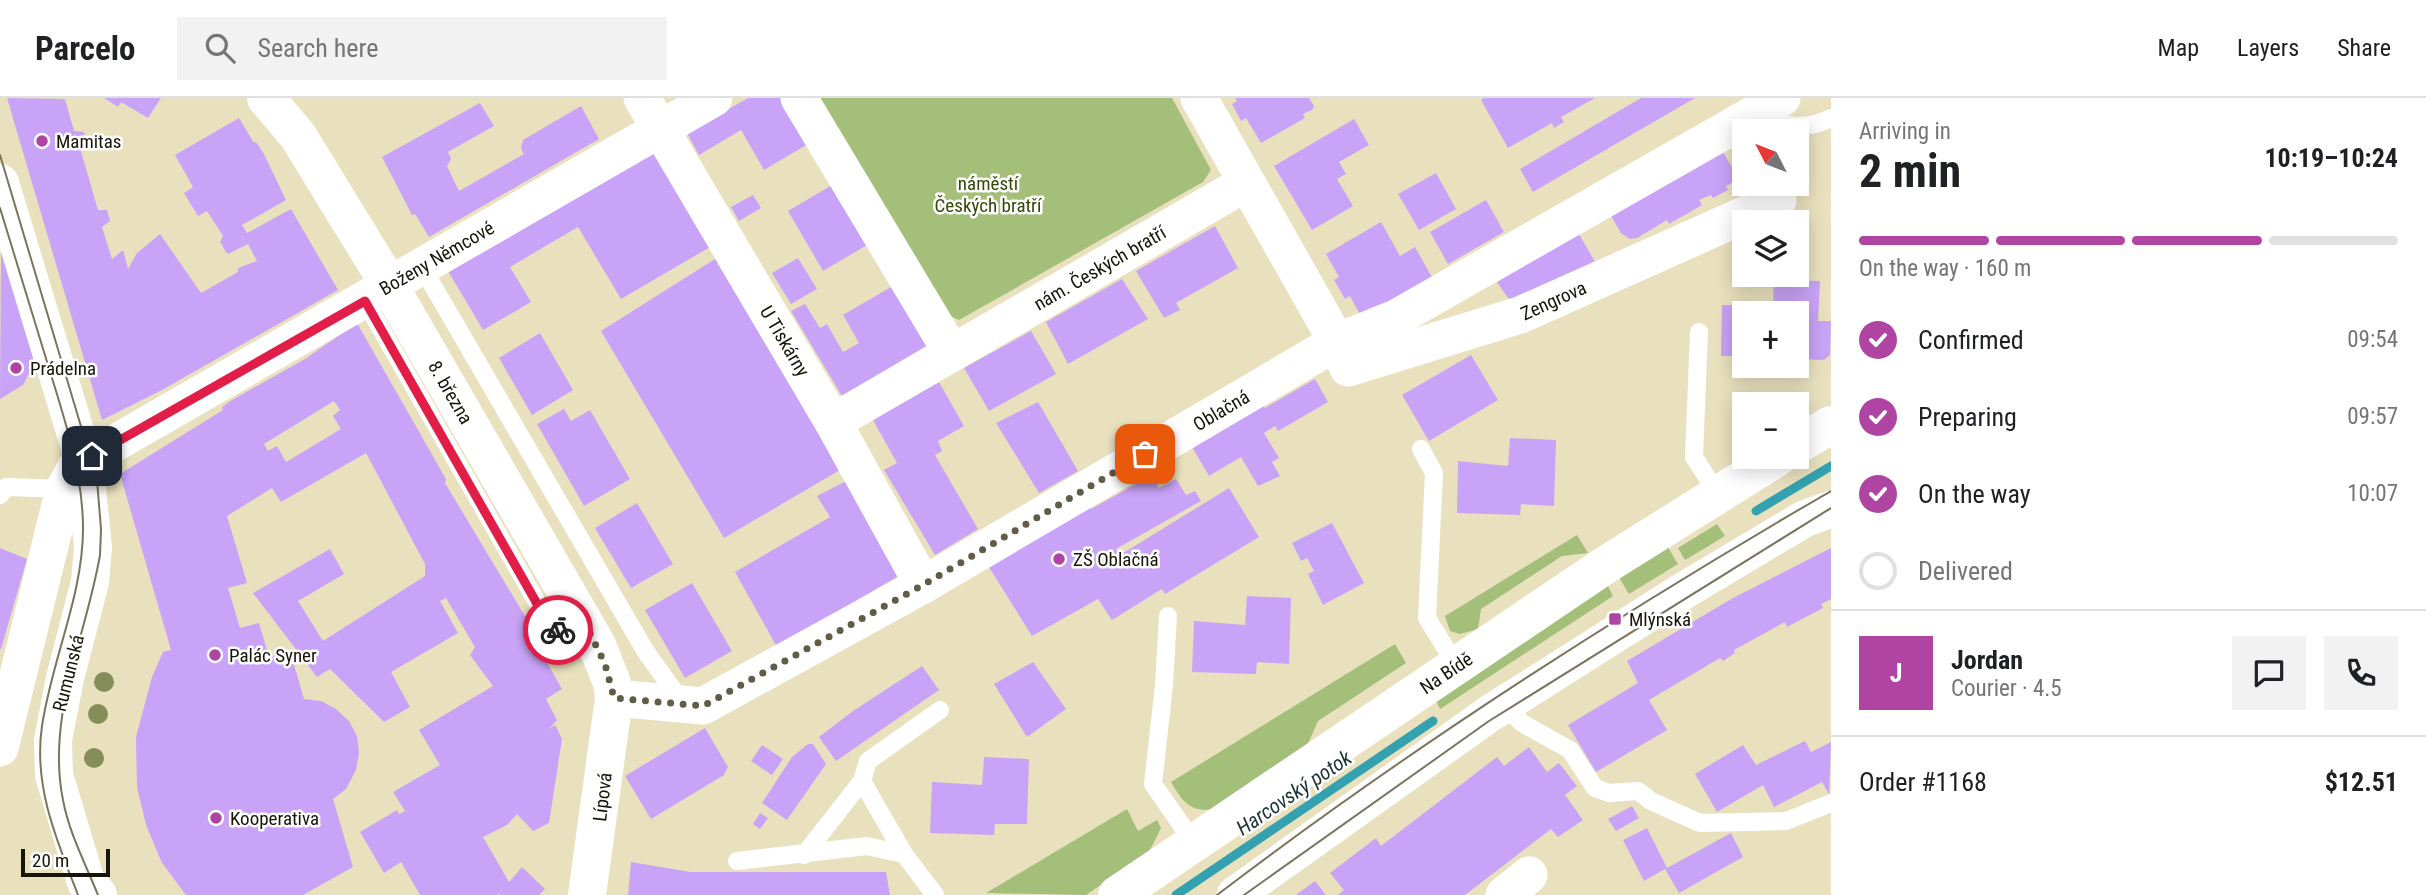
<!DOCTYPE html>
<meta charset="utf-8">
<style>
body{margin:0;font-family:"Roboto Condensed",sans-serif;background:#f2f2f2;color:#202124;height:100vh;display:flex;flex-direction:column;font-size:26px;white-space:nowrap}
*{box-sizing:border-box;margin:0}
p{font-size:23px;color:#757577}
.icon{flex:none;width:38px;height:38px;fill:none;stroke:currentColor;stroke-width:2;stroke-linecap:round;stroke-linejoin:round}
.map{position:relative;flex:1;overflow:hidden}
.side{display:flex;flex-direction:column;background:#fff;width:595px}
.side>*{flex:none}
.needle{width:46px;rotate:312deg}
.tools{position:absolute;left:1732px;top:21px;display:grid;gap:14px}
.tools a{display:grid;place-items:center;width:77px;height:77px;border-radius:0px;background:#fff;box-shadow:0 4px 18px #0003;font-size:35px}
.scale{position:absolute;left:21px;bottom:18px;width:89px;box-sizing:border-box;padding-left:7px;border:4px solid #171408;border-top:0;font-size:19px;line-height:24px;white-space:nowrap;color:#171408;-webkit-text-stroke:5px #fff;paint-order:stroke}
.pin{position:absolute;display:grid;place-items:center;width:60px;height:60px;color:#fff;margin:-30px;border-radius:14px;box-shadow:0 4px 10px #0006}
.courier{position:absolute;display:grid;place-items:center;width:70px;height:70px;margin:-35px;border:5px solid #e11d48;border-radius:50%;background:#fff;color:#222;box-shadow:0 2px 9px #0007}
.overview em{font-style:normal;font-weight:700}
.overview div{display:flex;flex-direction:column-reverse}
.overview{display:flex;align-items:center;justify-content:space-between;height:119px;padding:0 28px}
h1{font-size:46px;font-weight:700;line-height:52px}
.bar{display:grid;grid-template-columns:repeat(4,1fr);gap:10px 7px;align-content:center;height:84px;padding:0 28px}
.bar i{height:9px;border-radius:5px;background:#e0e0e0}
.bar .active{background:#b044a3}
.bar p{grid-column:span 4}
.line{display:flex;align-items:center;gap:18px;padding:0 28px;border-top:2px solid #e0e0e0}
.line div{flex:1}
.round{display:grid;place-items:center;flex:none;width:74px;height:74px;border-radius:0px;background:#f2f2f2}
ol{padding:0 28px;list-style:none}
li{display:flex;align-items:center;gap:21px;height:77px}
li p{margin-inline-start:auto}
li .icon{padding:7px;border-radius:50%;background:#b044a3;color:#fff;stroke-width:4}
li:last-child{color:#757577}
li i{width:38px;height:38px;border:4px solid #e0e0e0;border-radius:50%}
header{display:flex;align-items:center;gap:42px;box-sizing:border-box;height:98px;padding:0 35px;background:#fff;border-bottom:2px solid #e0e0e0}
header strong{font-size:33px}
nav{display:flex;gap:38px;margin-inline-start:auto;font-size:24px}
.search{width:490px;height:63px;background:#f2f2f2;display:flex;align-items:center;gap:18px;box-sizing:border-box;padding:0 24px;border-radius:0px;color:#757577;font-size:26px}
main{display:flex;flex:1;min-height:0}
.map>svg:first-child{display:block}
.green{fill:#a3bf7a}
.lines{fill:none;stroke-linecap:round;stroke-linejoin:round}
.stream{stroke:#34a1b0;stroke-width:9}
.building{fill:#c9a3f7;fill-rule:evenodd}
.lane{stroke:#fff;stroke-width:18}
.street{stroke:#fff;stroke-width:37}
.secondary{stroke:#fff;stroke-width:38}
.tram{stroke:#7b755e;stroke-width:2}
.tree{fill:#858d59}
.done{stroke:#605c48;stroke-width:7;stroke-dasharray:0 12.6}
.route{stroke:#e11d48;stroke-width:9}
.poi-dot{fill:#b044a3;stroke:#fff;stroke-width:2.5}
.labels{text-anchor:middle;stroke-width:5;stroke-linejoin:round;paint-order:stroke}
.poi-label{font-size:19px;fill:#171408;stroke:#fff;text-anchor:start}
.park-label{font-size:19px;fill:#344906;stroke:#fff}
.street-label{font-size:19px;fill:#171408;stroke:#fff}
.water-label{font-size:21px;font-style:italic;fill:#1c3337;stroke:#fff}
</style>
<header>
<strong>Parcelo</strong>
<div class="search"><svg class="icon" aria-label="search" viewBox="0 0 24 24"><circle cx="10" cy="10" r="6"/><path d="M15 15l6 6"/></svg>Search here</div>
<nav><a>Map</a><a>Layers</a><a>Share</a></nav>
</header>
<main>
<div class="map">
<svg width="1831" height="797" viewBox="0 0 1831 797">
<rect width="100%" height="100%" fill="#e9e1be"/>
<path class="green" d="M820,0H1172L1211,72L1203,84L959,222L939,213Z
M1717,426L1725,438L1685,462L1678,450Z
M1577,437L1588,455L1562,458L1481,511L1478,531L1460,536L1450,533L1445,518Z
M1666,446L1678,466L1629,496L1617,476Z
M1606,484L1613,498L1440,611L1435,600Z
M1395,546L1406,565L1318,623L1307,648L1215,711C1190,715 1183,704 1171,684Z
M1127,711L1138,733L1157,722L1161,730L1149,754L1086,797L986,795Z"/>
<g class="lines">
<path class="stream" d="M1756,413L1831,368
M1176,797L1433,623"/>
</g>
<path class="building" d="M7,0L65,1L74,33L84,34L87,45L80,50L98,112H107L110,123L102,129L112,161L123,152L128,171L137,155L160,136L201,195L238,174V170L257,163L248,146L228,156L226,154L220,144L223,138L207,113L198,118L184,95L193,89L175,57L239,20L254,45L256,44L263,54L286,102L242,127L247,135L291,111L338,192L162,292L102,322Z
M104,0H161L148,20L121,4L118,9Z
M748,0H781L808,46L764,72L741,32L699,57L687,35Z
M1235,0H1309L1314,8L1312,12L1303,16L1305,20L1261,45L1246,20L1241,23L1232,6L1237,3Z
M1484,0H1595L1561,19L1564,24L1554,30L1552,25L1508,50L1481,2Z
M1641,0H1695L1533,94L1520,71Z
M480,5L494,28L448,54L451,61L447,68L459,93L524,56L521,50L523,42L581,8L599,41L429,139L415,116L412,117L382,59Z
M1354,21L1369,47L1339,64L1346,76L1337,81L1353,108L1312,132L1274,68Z
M653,52L710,149L621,201L578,129L510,169L531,204L483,232L448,173Z
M1723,54L1739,81L1726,88L1728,92L1713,100L1711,97L1699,102L1702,107L1669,126L1667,122L1637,140L1630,141L1621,135L1611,118Z
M1436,75L1456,111L1419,132L1398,96Z
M832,87L867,147L823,173L788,113Z
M753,97L761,110L739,123L731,109Z
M1486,102L1504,134L1448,166L1430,134Z
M1381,124L1400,158L1415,149L1433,181L1363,222L1350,198L1345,201L1334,182L1339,179L1326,156Z
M1215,128L1238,170L1176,205L1180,212L1164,220L1136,173Z
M1579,136L1598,169L1515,203L1508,200L1497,184Z
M1,153L35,264L23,287L0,301Z
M798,160L817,191L791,206L772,175Z
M715,161L840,372L724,440L601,233Z
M1122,181L1148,221L1068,266L1046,224Z
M1774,181L1820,183L1818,223H1831L1830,257L1824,262L1797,261V215H1745V258H1721L1722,207L1773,208Z
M891,189L926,248L842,298L791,213L805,206L820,230L827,226L843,254L859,245L843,217Z
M357,225L446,381L445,385L549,558L545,561L562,591L546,601L557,622L548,632L555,627L562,641L549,725L533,733L517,716L507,727L483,739L509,784L522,769L545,791L539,797H498L503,791L497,797H420L401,764L384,775L360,734L397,712L399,716L405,713L393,694L440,667L419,632L493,588L470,557L475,549L446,500L440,503L458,535L391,574L410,609L384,624L330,571L317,579L253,495L330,451L344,476L298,503L323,543L425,478V466L366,355L281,404L272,390L227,418L247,485L228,490L240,530L259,525L269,559L290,553L304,601L321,603L336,611L349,623L357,638L359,655L356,672L346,691L333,701L353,769L303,797H186L162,765L146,727L137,689L136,639L152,579L163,554L171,552L120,376L223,312L222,309L232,302L305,261ZM334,303L340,312L333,318L341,331L286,364L277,348L268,353L264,346Z
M1031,233L1056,276L989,313L964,270Z
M540,235L573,292L532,317L499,260Z
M1471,257L1498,302L1429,343L1402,297Z
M1315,281L1328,304L1278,333L1275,328L1264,335L1279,360L1272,364L1280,378L1258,388L1241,359L1209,378L1191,347L1262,306L1265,310Z
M939,284L964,328L938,343L942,353L935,357L978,431L935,457L884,372L897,365L873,322Z
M1038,304L1078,373L1039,395L996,325Z
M564,311L571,323L590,312L630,381L584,408L537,326Z
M1510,340L1556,342L1554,408L1521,406L1520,417L1457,415L1458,363L1508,368Z
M1152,377L1159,390L1176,381L1186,397L1195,393L1201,403L1116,451L1120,457L1229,390L1259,439L1165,496L1162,491L1112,522L1098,501L1032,538L987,466L1088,407L1091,411Z
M846,383L900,477L777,549L735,474L830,419L817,398Z
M637,405L673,466L631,490L595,430Z
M1332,425L1364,485L1323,507L1308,476L1314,473L1307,460L1301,463L1292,445Z
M0,450L27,461L1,551H0Z
M1831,450V501L1821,506L1823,510L1787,529L1785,524L1734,552L1735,555L1723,563L1720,560L1649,602L1667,632L1596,674L1568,627L1638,585L1627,563L1733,500Z
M692,485L732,553L685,580L645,512Z
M1247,498L1291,500L1289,566L1257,564L1256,576L1192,574L1194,523L1245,527Z
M1033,564L1066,611L1027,639L994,586Z
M922,568L939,592L836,663L819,639L853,613Z
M705,630L728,669L724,677L651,721L625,678Z
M1805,643L1811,654L1831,644L1829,696L1822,684L1774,709L1763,687L1717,714L1695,676L1743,647L1756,667Z
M808,646H813L826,666L787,722L762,705L792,659Z
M762,647L783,661L772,677L751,663Z
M1529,649L1547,674L1559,665L1577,688L1565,697L1583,722L1558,739L1551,731L1465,797H1338L1344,792L1330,775L1376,740L1381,748L1497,659L1504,668Z
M984,659L1029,661L1027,726H995L994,737L930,735L932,684L982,687Z
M1632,708L1639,720L1616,733L1608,721Z
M760,715L768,720L760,731L753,726Z
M1647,730L1667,770L1731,735L1743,759L1679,795L1665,771L1644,783L1623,742Z
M631,764L691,774H886L890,797H628Z
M1315,783L1326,797H1296Z"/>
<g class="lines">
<path class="lane" d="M1753,17C1780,27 1804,34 1831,20
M422,169L646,554L682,604
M365,203L549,525L560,534L586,527
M1699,234L1694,359L1717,395
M1421,351L1434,375L1427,520L1456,567
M0,397L6,389L64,391
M1168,518L1164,587L1153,686L1194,745
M1504,607L1522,625L1570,652L1595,690L1609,695L1638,693L1651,703L1700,725L1786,723L1831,705
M862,683L904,756L935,797
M804,757L862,683L868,663L940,612
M737,763L867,748L904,756"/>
<g class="street">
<path id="s1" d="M642,0L833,324L923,487"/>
<path d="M799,0L952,255"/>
<path id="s2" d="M1199,0L1337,244L1348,270L1520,217L1778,102"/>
<path id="s3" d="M833,324L1246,85"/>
<path id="s4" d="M614,600L703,608L923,487L1337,244L1396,220L1782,0"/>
<path id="s5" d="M0,650L64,391L77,367L714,0"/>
<path d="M1235,797L1489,616L1680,495L1804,421L1831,411"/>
<path d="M1504,797L1529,777"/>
</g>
<g class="secondary">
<path id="s6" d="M266,0L298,38L379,170L597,547L612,585L614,600L587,797"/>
<path d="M0,85L84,363L93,449L90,484L65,580L53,642L54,677L86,784L98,797"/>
<path d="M1797,347L1831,327"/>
<path id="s7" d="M1117,797L1604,468L1778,359"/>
</g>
<path class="tram" d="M0,57L97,382L101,431L100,457C86,539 46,618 63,702C69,735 86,767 98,797
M0,110C16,162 32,214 48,267C64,319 82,372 83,427C84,496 52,560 42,628C33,688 57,743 78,797
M1217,797C1412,648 1619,516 1831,393
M1244,797L1489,623L1831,410"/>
</g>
<g class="tree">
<circle cx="104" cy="584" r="10"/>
<circle cx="98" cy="616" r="10"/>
<circle cx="94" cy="660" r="10"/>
</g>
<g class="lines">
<path class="done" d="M558,532L586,527L605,566L614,600L703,608L923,487L1145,356"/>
<path class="route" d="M92,358L365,203L548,525L558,532"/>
</g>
<g class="poi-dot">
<circle cx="42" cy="43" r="7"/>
<circle cx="16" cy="270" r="7"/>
<circle cx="1059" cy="461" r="7"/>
<rect x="1608" y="514" width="14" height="14" rx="3.5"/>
<circle cx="215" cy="557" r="7"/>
<circle cx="216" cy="720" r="7"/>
</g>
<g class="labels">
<g class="poi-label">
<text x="56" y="50">Mamitas</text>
<text x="30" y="277">Prádelna</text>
<text x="1073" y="468">ZŠ Oblačná</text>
<text x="1629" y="528">Mlýnská</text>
<text x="229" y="564">Palác Syner</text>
<text x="230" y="727">Kooperativa</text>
</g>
<g class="park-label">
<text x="988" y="92">náměstí<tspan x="988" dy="22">Českých bratří</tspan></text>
</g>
<g class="street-label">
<text dy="7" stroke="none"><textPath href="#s5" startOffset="709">Boženy Němcové</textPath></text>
<text dy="7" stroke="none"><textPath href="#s3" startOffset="308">nám. Českých bratří</textPath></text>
<text dy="7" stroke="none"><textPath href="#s2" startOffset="525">Zengrova</textPath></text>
<text dy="7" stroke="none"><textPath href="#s1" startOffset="282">U Tiskárny</textPath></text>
<text dy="7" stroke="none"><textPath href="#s6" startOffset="348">8. března</textPath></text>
<text dy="7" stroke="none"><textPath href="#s4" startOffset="686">Oblačná</textPath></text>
<text dy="7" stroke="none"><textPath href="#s7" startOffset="397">Na Bídě</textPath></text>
<text transform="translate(68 575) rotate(-76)" y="7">Rumunská</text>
<text transform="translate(602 699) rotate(-83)" y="7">Lípová</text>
</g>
<g class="water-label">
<text transform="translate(1294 695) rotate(-34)" y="7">Harcovský potok</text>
</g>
</g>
</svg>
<div class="tools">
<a><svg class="needle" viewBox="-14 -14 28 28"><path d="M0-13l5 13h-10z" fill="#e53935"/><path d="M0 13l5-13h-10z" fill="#757577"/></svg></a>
<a><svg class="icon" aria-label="layers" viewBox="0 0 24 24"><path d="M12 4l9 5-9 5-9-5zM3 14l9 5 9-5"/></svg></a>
<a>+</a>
<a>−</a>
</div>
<div class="scale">20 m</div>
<div class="pin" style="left:1145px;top:356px;background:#ea580c"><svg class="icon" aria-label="bag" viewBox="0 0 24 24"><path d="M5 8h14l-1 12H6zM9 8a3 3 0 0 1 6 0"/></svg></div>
<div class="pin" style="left:92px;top:358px;background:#1f2937"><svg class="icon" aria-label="home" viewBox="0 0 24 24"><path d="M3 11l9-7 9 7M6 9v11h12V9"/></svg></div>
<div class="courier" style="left:558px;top:532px"><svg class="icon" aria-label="bike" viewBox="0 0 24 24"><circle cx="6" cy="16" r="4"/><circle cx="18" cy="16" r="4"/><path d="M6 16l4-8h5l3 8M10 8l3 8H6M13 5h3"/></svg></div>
</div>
<section class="side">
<div class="overview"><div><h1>2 min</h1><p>Arriving in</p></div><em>10:19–10:24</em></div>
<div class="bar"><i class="active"></i><i class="active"></i><i class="active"></i><i></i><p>On the way · 160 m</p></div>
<ol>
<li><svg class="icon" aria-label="check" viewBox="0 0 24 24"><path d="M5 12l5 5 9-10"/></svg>Confirmed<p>09:54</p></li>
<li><svg class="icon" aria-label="check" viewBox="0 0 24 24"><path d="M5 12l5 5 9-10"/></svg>Preparing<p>09:57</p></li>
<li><svg class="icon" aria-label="check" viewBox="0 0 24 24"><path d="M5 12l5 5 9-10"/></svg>On the way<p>10:07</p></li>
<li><i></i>Delivered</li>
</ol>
<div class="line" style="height:126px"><b class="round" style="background:#b044a3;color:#fff">J</b><div><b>Jordan</b><p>Courier · 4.5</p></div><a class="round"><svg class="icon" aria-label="chat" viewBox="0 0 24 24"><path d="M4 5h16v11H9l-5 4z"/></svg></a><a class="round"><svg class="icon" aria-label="phone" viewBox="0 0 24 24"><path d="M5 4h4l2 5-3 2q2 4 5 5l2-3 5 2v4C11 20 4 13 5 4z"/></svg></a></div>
<div class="line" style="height:91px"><div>Order #1168</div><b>$12.51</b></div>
</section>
</main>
